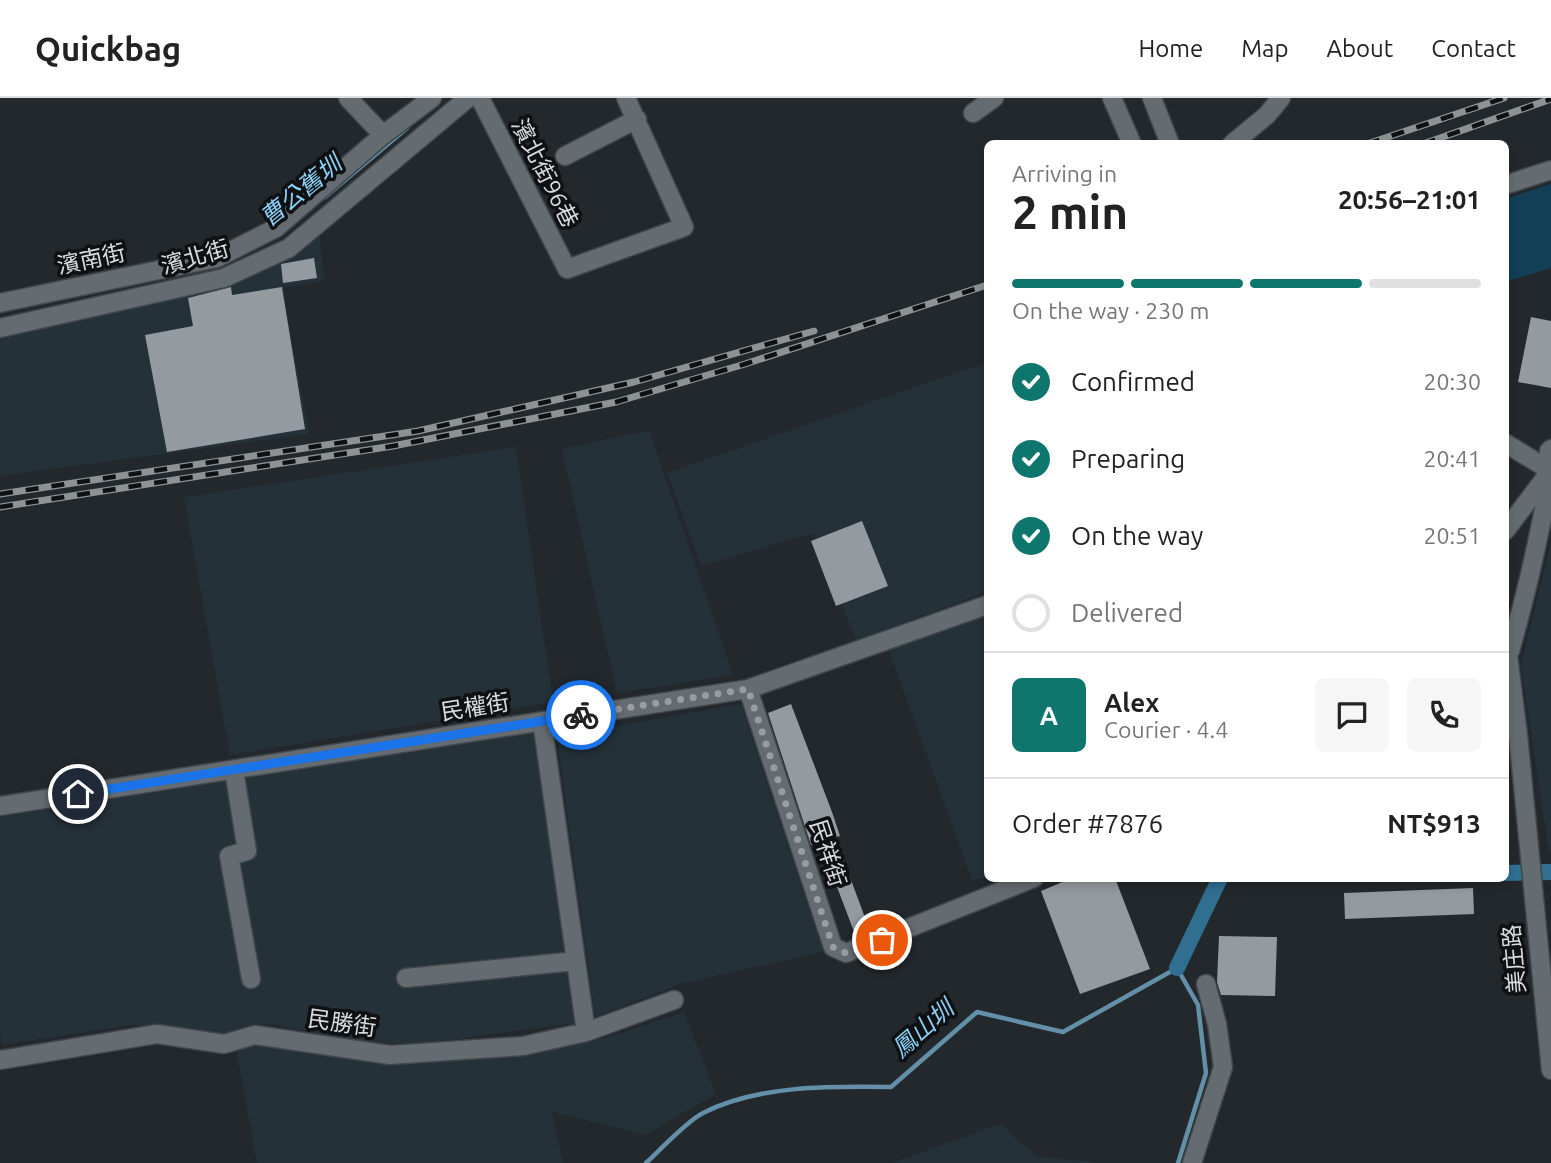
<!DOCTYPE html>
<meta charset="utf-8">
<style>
body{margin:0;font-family:Ubuntu,"Noto Sans TC",sans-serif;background:#f6f6f6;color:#222;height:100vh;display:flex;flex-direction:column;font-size:26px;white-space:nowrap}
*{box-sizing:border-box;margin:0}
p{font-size:23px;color:#767676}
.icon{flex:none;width:38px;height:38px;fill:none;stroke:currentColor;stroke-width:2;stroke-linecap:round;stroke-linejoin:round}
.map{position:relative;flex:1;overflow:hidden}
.sheet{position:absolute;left:984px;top:42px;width:525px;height:742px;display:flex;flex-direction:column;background:#fff;border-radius:10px;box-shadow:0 4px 10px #0003}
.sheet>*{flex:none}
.pin{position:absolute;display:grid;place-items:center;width:60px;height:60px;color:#fff;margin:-30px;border:4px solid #fff;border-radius:50%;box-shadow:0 2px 7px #0007}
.courier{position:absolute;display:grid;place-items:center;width:70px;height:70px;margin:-35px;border:5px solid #1a73e8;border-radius:50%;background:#fff;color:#222;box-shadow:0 2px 9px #0007}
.head em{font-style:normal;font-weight:700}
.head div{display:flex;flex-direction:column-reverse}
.head{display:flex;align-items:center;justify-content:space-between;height:119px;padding:0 28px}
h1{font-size:46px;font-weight:700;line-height:52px}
.bar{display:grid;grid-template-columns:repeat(4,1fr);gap:10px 7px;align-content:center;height:84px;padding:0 28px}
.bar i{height:9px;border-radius:5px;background:#e0e0e0}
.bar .current{background:#0f766e}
.bar p{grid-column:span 4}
.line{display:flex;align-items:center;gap:18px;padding:0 28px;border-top:2px solid #e0e0e0}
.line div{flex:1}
.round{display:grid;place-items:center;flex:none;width:74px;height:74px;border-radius:10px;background:#f6f6f6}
ol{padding:0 28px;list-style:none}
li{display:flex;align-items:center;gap:21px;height:77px}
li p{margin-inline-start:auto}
li .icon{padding:7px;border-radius:50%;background:#0f766e;color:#fff;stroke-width:4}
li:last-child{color:#767676}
li i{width:38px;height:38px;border:4px solid #e0e0e0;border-radius:50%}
header{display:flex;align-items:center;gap:42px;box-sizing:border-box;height:98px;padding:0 35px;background:#fff;border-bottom:2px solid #e0e0e0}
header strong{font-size:33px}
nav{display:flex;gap:38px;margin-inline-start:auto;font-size:24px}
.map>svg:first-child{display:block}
.built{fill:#253139}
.green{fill:#123f55}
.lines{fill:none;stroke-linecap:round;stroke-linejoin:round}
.stream{stroke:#6390a8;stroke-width:4.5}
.canal{stroke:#316f90;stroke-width:16}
.building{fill:#949ba0}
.minor-casing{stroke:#404649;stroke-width:21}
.minor{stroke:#656c71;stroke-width:18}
.rail-casing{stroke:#8d9295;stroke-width:7}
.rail{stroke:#0e1012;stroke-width:4.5;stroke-dasharray:13;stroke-linecap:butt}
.done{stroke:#989da0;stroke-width:7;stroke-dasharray:0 12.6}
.route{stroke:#1a73e8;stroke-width:9}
.labels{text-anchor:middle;stroke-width:7;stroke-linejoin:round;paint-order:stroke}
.street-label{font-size:23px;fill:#d8dcdf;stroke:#0e1012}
.water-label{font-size:24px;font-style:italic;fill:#8bd0f7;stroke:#0e1012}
</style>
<header>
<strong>Quickbag</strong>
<nav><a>Home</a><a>Map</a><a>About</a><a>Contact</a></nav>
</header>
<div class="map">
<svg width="1551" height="1065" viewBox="0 0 1551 1065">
<rect width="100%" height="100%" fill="#22282c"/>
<path class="built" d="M318,125L324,183L282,190L309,336L0,378V230L249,174Z
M987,264V494L856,542L813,435L701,468L667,375Z
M649,332L733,577L617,595L562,351Z
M516,349L553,604L230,657L184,399Z
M1551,443V754H1549L1521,568Z
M987,518V780L972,782L889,552Z
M741,606L823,854L680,886L595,919L557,638Z
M534,633L575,925L425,945H358L266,925L218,938L132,927L2,947L0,934V719Z
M684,914L716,996L645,1037L552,1014L563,1065H257L237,955L258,942L452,961L608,939Z
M1000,1026L1037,1058L1103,1065H892Z"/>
<path class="green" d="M1551,86V170L1505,184V101Z"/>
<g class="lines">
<path class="stream" d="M325,99L407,30
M646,1065C661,1051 687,1023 703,1015C758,987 831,988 891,989L977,914L1063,934L1177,870L1198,907L1206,975L1178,1065"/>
<path class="canal" d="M1505,775L1551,774
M1177,870L1220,780"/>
</g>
<path class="building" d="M314,160L317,180L283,185L281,166Z
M231,189L232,197L282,189L305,331L167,354L145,237L193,228L188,200Z
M1531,219L1551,223V290L1518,284Z
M862,423L888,488L836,508L811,443Z
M791,606L832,714L840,738L835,739L870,833L856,839L820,744L811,747L768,615Z
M1072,780H1115L1150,871L1080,896L1041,793Z
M1473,790L1474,816L1345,821L1344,795Z
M1219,838L1277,839L1275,898L1221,897L1217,884Z"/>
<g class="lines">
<g class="minor-casing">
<path id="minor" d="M348,0L383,37
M480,0L567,171L684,129L626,0
M1112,0L1132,46
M1152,0L1170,46
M973,15L994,0
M1232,46L1267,17L1281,0
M565,58L637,21
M1505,87L1551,72
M0,205L217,160L276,130L383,37L432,0
M0,230L224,180L289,150L468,0
M1505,345L1551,373
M1505,433L1549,375
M1505,534L1518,637L1551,972
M1510,553C1521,514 1531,475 1539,435C1545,408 1551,381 1549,353L1551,351
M748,591L833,849L846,855L1034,780
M542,623L586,934
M234,672L247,753L229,758L251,881
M0,708L748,591L987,507
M406,880L576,863
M0,962L157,936L224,946L255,937L390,957L523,948L586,934L674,902
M1192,1065L1223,969L1217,926L1206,886"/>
</g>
<use href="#minor" class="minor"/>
<g class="rail-casing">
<path id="rail" d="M1367,46L1504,0
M1423,46L1551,1
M0,396L418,333L634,284L814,233
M0,409L393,348L616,304L745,266L987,187"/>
</g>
<use href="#rail" class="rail"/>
</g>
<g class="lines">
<path class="done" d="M581,617L748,591L833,849L846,855L882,842"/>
<path class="route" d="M78,696L581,617"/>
</g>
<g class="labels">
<g class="street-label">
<text transform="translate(545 75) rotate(63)" y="8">濱北街96巷</text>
<text transform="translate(195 159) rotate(-16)" y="8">濱北街</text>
<text transform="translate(91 161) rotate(-12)" y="8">濱南街</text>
<text transform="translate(475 609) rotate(-9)" y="8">民權街</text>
<text transform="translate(828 755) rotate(72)" y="8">民祥街</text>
<text transform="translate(1514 861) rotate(-95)" y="8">美庄路</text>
<text transform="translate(342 925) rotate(8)" y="8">民勝街</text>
</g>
<g class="water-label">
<text transform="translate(301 93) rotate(-39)" y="8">曹公舊圳</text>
<text transform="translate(923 931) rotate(-41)" y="8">鳳山圳</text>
</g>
</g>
</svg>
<div class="pin" style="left:882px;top:842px;background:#ea580c"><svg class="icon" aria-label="bag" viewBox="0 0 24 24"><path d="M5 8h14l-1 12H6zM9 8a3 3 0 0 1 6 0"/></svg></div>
<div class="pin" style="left:78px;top:696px;background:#1f2937"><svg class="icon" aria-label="home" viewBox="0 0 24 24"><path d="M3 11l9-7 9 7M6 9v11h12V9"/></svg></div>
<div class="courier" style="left:581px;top:617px"><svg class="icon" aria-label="bike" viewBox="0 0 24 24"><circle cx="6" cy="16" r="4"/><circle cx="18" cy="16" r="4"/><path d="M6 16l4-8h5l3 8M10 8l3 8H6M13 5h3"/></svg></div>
<section class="sheet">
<div class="head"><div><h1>2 min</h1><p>Arriving in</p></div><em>20:56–21:01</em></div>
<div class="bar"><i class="current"></i><i class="current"></i><i class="current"></i><i></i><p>On the way · 230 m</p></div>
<ol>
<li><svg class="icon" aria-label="check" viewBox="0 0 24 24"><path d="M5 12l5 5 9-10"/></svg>Confirmed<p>20:30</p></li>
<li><svg class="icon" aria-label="check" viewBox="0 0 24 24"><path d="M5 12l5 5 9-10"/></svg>Preparing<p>20:41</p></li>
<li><svg class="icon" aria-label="check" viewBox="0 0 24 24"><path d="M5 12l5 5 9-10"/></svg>On the way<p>20:51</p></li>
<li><i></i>Delivered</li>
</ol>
<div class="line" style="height:126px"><b class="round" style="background:#0f766e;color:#fff">A</b><div><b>Alex</b><p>Courier · 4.4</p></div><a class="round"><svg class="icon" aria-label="chat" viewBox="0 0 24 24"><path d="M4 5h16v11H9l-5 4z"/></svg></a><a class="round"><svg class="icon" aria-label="phone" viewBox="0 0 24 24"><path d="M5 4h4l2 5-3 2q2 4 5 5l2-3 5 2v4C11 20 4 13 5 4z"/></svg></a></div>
<div class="line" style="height:91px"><div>Order #7876</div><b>NT$913</b></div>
</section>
</div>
